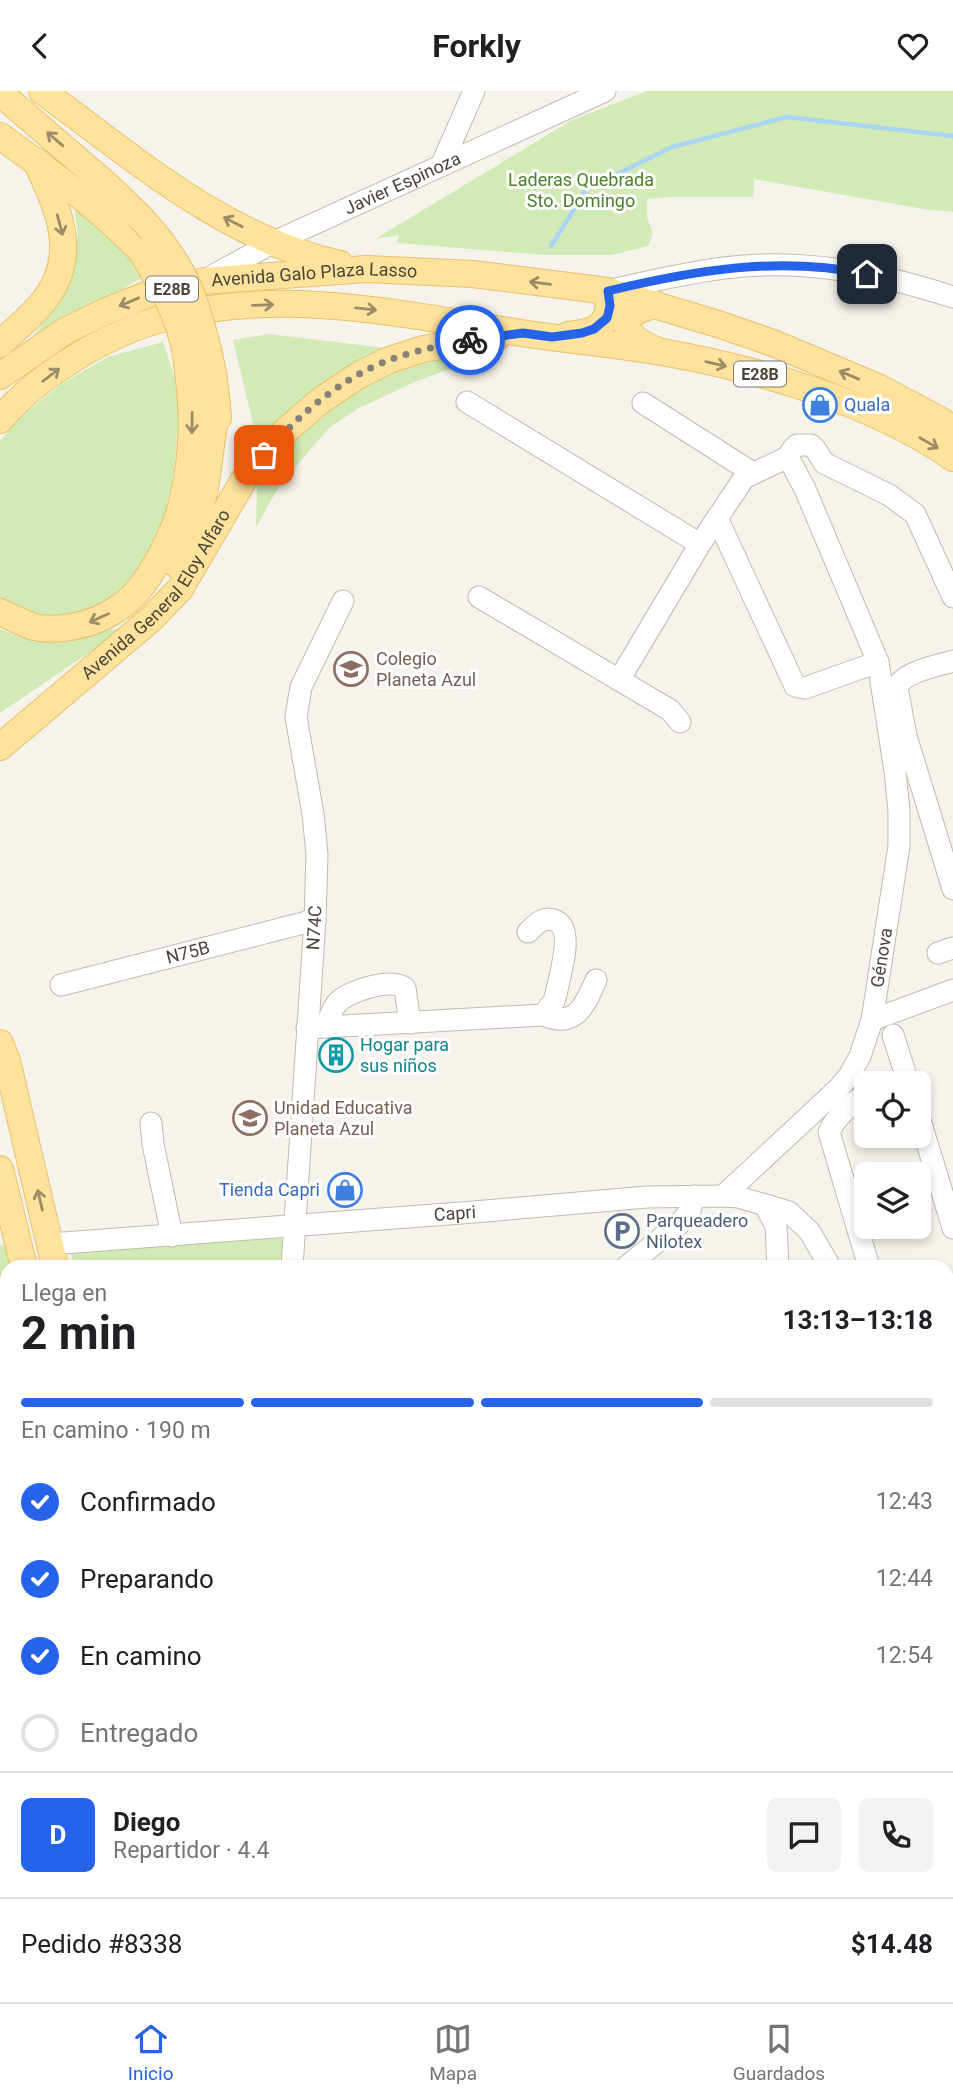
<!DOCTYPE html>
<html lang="es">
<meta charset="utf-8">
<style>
body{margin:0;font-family:Roboto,sans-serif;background:#f2f2f2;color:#202124;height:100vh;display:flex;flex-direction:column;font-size:26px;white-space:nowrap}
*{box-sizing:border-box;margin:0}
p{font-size:23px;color:#757577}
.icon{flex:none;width:38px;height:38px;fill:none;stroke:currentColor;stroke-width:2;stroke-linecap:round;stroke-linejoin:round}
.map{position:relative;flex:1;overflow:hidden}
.sheet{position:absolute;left:0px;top:1169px;width:954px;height:742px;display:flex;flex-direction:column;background:#fff;border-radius:21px 21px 0 0;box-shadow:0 4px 10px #0003}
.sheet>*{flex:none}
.controls{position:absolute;left:854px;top:980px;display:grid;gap:14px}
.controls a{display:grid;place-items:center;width:77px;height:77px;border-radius:10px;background:#fff;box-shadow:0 4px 10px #0003;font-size:35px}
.pin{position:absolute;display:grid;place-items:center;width:60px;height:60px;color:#fff;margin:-30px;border-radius:14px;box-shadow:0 4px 10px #0006}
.courier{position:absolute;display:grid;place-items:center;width:70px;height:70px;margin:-35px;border:5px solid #2563eb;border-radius:50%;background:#fff;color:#222;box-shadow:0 2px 9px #0007}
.summary em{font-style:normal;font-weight:700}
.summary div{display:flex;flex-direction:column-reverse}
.summary{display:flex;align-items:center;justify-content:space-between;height:119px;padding:0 21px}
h1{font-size:46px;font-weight:700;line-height:52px}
.bar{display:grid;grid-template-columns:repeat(4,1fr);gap:10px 7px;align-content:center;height:84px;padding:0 21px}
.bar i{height:9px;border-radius:5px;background:#e0e0e0}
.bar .active{background:#2563eb}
.bar p{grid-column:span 4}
.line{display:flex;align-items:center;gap:18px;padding:0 21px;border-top:2px solid #e0e0e0}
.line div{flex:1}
.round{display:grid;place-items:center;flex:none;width:74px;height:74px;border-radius:10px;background:#f2f2f2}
ol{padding:0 21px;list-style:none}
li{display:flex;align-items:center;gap:21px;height:77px}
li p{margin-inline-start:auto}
li .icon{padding:7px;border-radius:50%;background:#2563eb;color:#fff;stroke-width:4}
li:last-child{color:#757577}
li i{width:38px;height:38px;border:4px solid #e0e0e0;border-radius:50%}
header{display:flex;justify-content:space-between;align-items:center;height:91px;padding:0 21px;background:#fff;font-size:32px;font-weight:700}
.tab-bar{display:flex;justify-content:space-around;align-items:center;height:98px;border-top:2px solid #e0e0e0;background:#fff;font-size:19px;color:#757577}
.tab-bar a{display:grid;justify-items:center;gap:4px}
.tab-bar .active{color:#2563eb}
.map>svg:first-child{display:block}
.green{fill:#d2eab5}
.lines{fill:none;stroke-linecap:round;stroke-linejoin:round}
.stream{stroke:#a9d4f2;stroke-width:4.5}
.minor-casing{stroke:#c2bbae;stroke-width:23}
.major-casing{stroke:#e6c16a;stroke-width:28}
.minor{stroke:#fff;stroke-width:21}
.major{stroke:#ffe39c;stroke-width:26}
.major-bridge-casing{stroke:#e6c16a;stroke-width:28;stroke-linecap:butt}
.major-bridge{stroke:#ffe39c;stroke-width:26}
.oneway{stroke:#9c8c66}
.done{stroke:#878178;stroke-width:7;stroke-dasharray:0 12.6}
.route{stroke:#2563eb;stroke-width:9}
.labels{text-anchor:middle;stroke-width:6;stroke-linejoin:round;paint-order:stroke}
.shield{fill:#fff;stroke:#817c74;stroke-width:2}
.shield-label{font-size:16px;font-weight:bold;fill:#4b4439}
.park-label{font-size:18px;fill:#4a7f2a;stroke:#fff}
.street-label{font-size:18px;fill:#4b4439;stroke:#fff}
.shop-label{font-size:18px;fill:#366cbe;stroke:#fff;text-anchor:start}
.education-label{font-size:18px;fill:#785e54;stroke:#fff;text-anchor:start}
.culture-label{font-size:18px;fill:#0d838f;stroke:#fff;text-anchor:start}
.service-label{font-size:18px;fill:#4e5e75;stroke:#fff;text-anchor:start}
</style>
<header><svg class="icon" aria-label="back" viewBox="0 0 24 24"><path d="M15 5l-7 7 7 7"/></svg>Forkly<svg class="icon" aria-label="heart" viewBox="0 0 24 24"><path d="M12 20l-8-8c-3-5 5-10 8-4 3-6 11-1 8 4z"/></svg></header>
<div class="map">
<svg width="953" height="1911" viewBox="0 0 953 1911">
<rect width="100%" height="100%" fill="#f6f3ec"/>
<path class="green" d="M647,0H953V121L923,118L754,88L753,106H668L647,108V126L653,142L648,155L612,164H543L397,152L399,144L375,148L572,29Z
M74,114L117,151L147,184L27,252L53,219L72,176L78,144Z
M269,243L478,268L417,290L359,317L329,337L280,394L256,436L258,369L252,328L233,249Z
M163,251L175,287L179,329L174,379L164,429L149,463L113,512L55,530L23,521L0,508V350L19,327L64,291L108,266Z
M117,537L115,544L0,622V538L23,546L62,549Z
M278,1145L286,1152L285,1176H74L71,1162Z
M0,1154L5,1155L10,1176H7L3,1196L4,1245L0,1244Z
M953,1854V1911H905L903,1904H947V1859Z
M656,1904H875L876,1911H656Z"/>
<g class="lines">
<path class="stream" d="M551,155L587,98L672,56L787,26L953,45"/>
<g class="minor-casing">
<g id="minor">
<path d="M441,75L474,0"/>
<path id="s1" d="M205,189L274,151L605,0"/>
<path d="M608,200C646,191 685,182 724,177C802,167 879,182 953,206"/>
<path d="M467,311L700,453"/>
<path d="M643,312L753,382"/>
<path d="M717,427L795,595L805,597L878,571"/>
<path d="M479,506L670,619L680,631"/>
<path d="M953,570C937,575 902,581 897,597L906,645L953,798"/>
<path d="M619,589L700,453L744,387L788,366L792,359L797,354H811L816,359L824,372L889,404L915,423L953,506"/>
<path d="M938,862L953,857"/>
<path id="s2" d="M61,894L315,829"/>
<path d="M543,924C575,938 585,915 596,889"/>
<path d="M872,929L953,899"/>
<path d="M326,936C329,928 332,917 338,911C349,900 392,886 405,897L410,932"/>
<path d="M307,937L543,924L554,910L556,903C559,887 575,839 556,830C544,824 536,833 528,841"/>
<path d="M893,944L908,991"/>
<path d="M866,1004C853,1010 835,1027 829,1041L869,1176"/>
<path d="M919,1026L953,1137"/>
<path d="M151,1032L153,1053L172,1145"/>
<path id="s3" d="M723,1105L837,999L849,985L860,965L872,929L899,755V720L895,680L878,571L805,398L788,366"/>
<path d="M765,1114L776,1135L778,1176"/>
<path id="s4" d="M50,1153L474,1121L647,1106L723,1105L738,1106L789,1121L810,1141L830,1176"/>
<path id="s5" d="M292,1176L315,829L317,763L313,723L296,626L301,596L343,510"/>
<path d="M626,1176L679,1133L690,1120L694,1105"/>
<path d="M947,1268L953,1262"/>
<path d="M947,1325L953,1329"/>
<path d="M0,1510L7,1513"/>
<path d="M434,1904V1911"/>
<path d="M887,1904L889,1911"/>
<path d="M138,1911L143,1904"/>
<path d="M288,1911V1904"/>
</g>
</g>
<g class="major-casing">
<g id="major">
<path d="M42,0C134,67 226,148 340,173"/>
<path d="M0,2L107,94L141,127"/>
<path d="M0,45C50,81 99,116 142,161"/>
<path d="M568,244C599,241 612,233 608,200"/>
<path d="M0,253C15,238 34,224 46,207C80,161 57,116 36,70"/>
<path d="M654,258C641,253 614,238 634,222C639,218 649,216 655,213"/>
<path d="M209,263L214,287L218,327"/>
<path id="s6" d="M0,285L65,240L104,221L146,204L204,190L366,178L473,183L608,200L718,233L773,252L880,297L942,330L953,339"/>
<path d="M0,329C38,283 111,240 169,226C285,196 406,224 521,242C567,249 615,253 662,261C758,278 873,311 953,367"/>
<path d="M177,474L195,434L205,398L217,312"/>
<path d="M0,521C11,526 23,532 34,536C46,539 59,538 71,536C89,533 106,526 120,516C149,497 176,440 183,407C195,355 193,316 186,264"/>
<path id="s7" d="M0,656L151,528L180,498L246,385L282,343L320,310L359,284L389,269L423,258L497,246"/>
<path d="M0,952L7,970L55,1176"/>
<path d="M0,1078L24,1176"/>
<path d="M0,1848L7,1839"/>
<path d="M0,1902L7,1892"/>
</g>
</g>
<use href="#minor" class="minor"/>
<use href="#major" class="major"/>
<g class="major-bridge-casing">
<path id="major-bridge" d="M141,127C183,172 195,204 209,263
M142,161C161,193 180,227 186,264"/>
</g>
<use href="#major-bridge" class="major-bridge"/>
</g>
<defs><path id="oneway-shaft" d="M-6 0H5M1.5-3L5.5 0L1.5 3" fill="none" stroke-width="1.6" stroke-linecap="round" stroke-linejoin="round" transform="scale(1.75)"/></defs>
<g class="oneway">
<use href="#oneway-shaft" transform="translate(55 48) rotate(-139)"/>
<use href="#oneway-shaft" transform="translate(233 131) rotate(-153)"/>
<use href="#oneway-shaft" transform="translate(60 134) rotate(75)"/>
<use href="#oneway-shaft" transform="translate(540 192) rotate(-173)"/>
<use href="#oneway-shaft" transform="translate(129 211) rotate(157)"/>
<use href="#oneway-shaft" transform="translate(263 214) rotate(-2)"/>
<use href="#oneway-shaft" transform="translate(366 218) rotate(6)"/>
<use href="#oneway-shaft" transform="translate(716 273) rotate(13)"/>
<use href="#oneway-shaft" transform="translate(51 284) rotate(-38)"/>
<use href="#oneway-shaft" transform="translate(849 284) rotate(-157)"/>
<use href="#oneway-shaft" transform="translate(192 332) rotate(91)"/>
<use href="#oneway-shaft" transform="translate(929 352) rotate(30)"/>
<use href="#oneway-shaft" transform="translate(99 527) rotate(156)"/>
<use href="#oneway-shaft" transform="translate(40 1109) rotate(-103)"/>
</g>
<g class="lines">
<path class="done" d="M264,364C297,325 342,286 392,268C417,259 443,254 470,249"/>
<path class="route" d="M470,249L523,242L552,246L582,242L594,238L607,227L610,215L608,200C695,179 778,165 867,183"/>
</g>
<defs>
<g id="shop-ring" transform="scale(1.75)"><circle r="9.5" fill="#fff" stroke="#3f7fe0" stroke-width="1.5"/><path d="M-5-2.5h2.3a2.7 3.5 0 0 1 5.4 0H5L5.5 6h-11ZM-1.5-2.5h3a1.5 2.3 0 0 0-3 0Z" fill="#3f7fe0"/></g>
<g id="school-ring" transform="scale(1.75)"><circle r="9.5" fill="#fff" stroke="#8d6e63" stroke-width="1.5"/><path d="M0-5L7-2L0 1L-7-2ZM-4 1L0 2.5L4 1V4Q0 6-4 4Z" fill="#8d6e63"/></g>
<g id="building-ring" transform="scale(1.75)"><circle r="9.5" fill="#fff" stroke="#0f9aa8" stroke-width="1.5"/><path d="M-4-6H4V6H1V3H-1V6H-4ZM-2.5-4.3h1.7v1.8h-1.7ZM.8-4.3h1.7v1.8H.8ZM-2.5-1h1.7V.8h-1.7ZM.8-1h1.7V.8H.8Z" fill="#0f9aa8"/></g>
<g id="university-ring" transform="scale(1.75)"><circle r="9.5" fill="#fff" stroke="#8d6e63" stroke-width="1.5"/><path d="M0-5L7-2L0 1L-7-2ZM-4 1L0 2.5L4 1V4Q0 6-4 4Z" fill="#8d6e63"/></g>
<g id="parking-ring" transform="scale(1.75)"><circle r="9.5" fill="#fff" stroke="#5c6f8a" stroke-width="1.5"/><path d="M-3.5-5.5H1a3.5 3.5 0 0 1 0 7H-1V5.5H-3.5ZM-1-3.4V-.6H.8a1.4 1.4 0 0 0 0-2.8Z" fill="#5c6f8a"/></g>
</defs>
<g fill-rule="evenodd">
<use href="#shop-ring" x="820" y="314"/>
<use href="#school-ring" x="351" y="578"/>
<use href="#building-ring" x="336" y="964"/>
<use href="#university-ring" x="250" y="1027"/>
<use href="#shop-ring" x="345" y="1099"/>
<use href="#parking-ring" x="622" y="1140"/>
</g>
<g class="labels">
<g class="shield">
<rect x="146" y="185.5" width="52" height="25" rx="5"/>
<rect x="734" y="270.5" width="52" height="25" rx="5"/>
</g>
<g class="shield-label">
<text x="172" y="204">E28B</text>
<text x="760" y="289">E28B</text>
</g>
<g class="park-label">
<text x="581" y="95">Laderas Quebrada<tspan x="581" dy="21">Sto. Domingo</tspan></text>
</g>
<g class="street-label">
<text dy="6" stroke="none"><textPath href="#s1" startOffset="220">Javier Espinoza</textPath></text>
<text dy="6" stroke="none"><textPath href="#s6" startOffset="338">Avenida Galo Plaza Lasso</textPath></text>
<text dy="6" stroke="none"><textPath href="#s7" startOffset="220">Avenida General Eloy Alfaro</textPath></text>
<text dy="6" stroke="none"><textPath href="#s5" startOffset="340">N74C</textPath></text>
<text dy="6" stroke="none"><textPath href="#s2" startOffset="131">N75B</textPath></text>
<text dy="6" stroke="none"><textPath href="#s3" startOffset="298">Génova</textPath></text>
<text dy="6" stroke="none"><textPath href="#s4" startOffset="406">Capri</textPath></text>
</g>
<g class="shop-label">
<text x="844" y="320">Quala</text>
<text x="320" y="1105" text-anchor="end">Tienda Capri</text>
</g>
<g class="education-label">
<text x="376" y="574">Colegio<tspan x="376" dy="21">Planeta Azul</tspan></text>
<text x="274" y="1023">Unidad Educativa<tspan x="274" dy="21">Planeta Azul</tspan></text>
</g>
<g class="culture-label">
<text x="360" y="960">Hogar para<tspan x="360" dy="21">sus niños</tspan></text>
</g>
<g class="service-label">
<text x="646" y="1136">Parqueadero<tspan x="646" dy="21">Nilotex</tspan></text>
</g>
</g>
</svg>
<div class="controls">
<a><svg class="icon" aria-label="locate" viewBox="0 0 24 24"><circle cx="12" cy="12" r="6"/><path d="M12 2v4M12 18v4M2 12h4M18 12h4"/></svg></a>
<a><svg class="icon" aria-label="layers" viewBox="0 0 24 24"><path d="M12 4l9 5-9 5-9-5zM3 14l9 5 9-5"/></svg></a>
</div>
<div class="pin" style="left:264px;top:364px;background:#ea580c"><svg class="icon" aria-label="bag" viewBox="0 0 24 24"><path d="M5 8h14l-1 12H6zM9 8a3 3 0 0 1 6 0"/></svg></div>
<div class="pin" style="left:867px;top:183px;background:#1f2937"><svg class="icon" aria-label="home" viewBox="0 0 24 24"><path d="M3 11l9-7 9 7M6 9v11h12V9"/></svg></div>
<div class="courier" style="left:470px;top:249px"><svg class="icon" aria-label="bike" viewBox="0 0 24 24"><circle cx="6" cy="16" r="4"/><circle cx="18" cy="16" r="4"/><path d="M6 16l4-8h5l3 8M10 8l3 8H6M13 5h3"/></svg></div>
<section class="sheet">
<div class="summary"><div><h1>2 min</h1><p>Llega en</p></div><em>13:13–13:18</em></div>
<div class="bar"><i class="active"></i><i class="active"></i><i class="active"></i><i></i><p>En camino · 190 m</p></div>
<ol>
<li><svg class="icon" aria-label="check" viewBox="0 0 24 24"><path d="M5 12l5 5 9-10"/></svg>Confirmado<p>12:43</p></li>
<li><svg class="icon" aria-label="check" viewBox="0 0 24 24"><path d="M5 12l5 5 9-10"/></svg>Preparando<p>12:44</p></li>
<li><svg class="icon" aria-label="check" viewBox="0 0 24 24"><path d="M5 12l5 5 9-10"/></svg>En camino<p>12:54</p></li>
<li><i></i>Entregado</li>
</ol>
<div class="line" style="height:126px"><b class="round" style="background:#2563eb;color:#fff">D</b><div><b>Diego</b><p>Repartidor · 4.4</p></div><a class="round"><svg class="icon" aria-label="chat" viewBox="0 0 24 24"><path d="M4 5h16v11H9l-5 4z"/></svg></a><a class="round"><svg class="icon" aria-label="phone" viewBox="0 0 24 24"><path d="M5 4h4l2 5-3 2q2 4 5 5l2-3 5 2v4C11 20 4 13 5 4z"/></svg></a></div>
<div class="line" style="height:91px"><div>Pedido #8338</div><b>$14.48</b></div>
</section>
</div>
<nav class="tab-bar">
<a class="active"><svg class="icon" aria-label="home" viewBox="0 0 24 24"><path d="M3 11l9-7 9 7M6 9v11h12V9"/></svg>Inicio</a>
<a><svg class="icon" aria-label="map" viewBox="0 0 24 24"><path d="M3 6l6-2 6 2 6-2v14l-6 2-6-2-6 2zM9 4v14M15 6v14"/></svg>Mapa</a>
<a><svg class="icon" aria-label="saved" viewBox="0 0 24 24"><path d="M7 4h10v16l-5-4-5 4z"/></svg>Guardados</a>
</nav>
